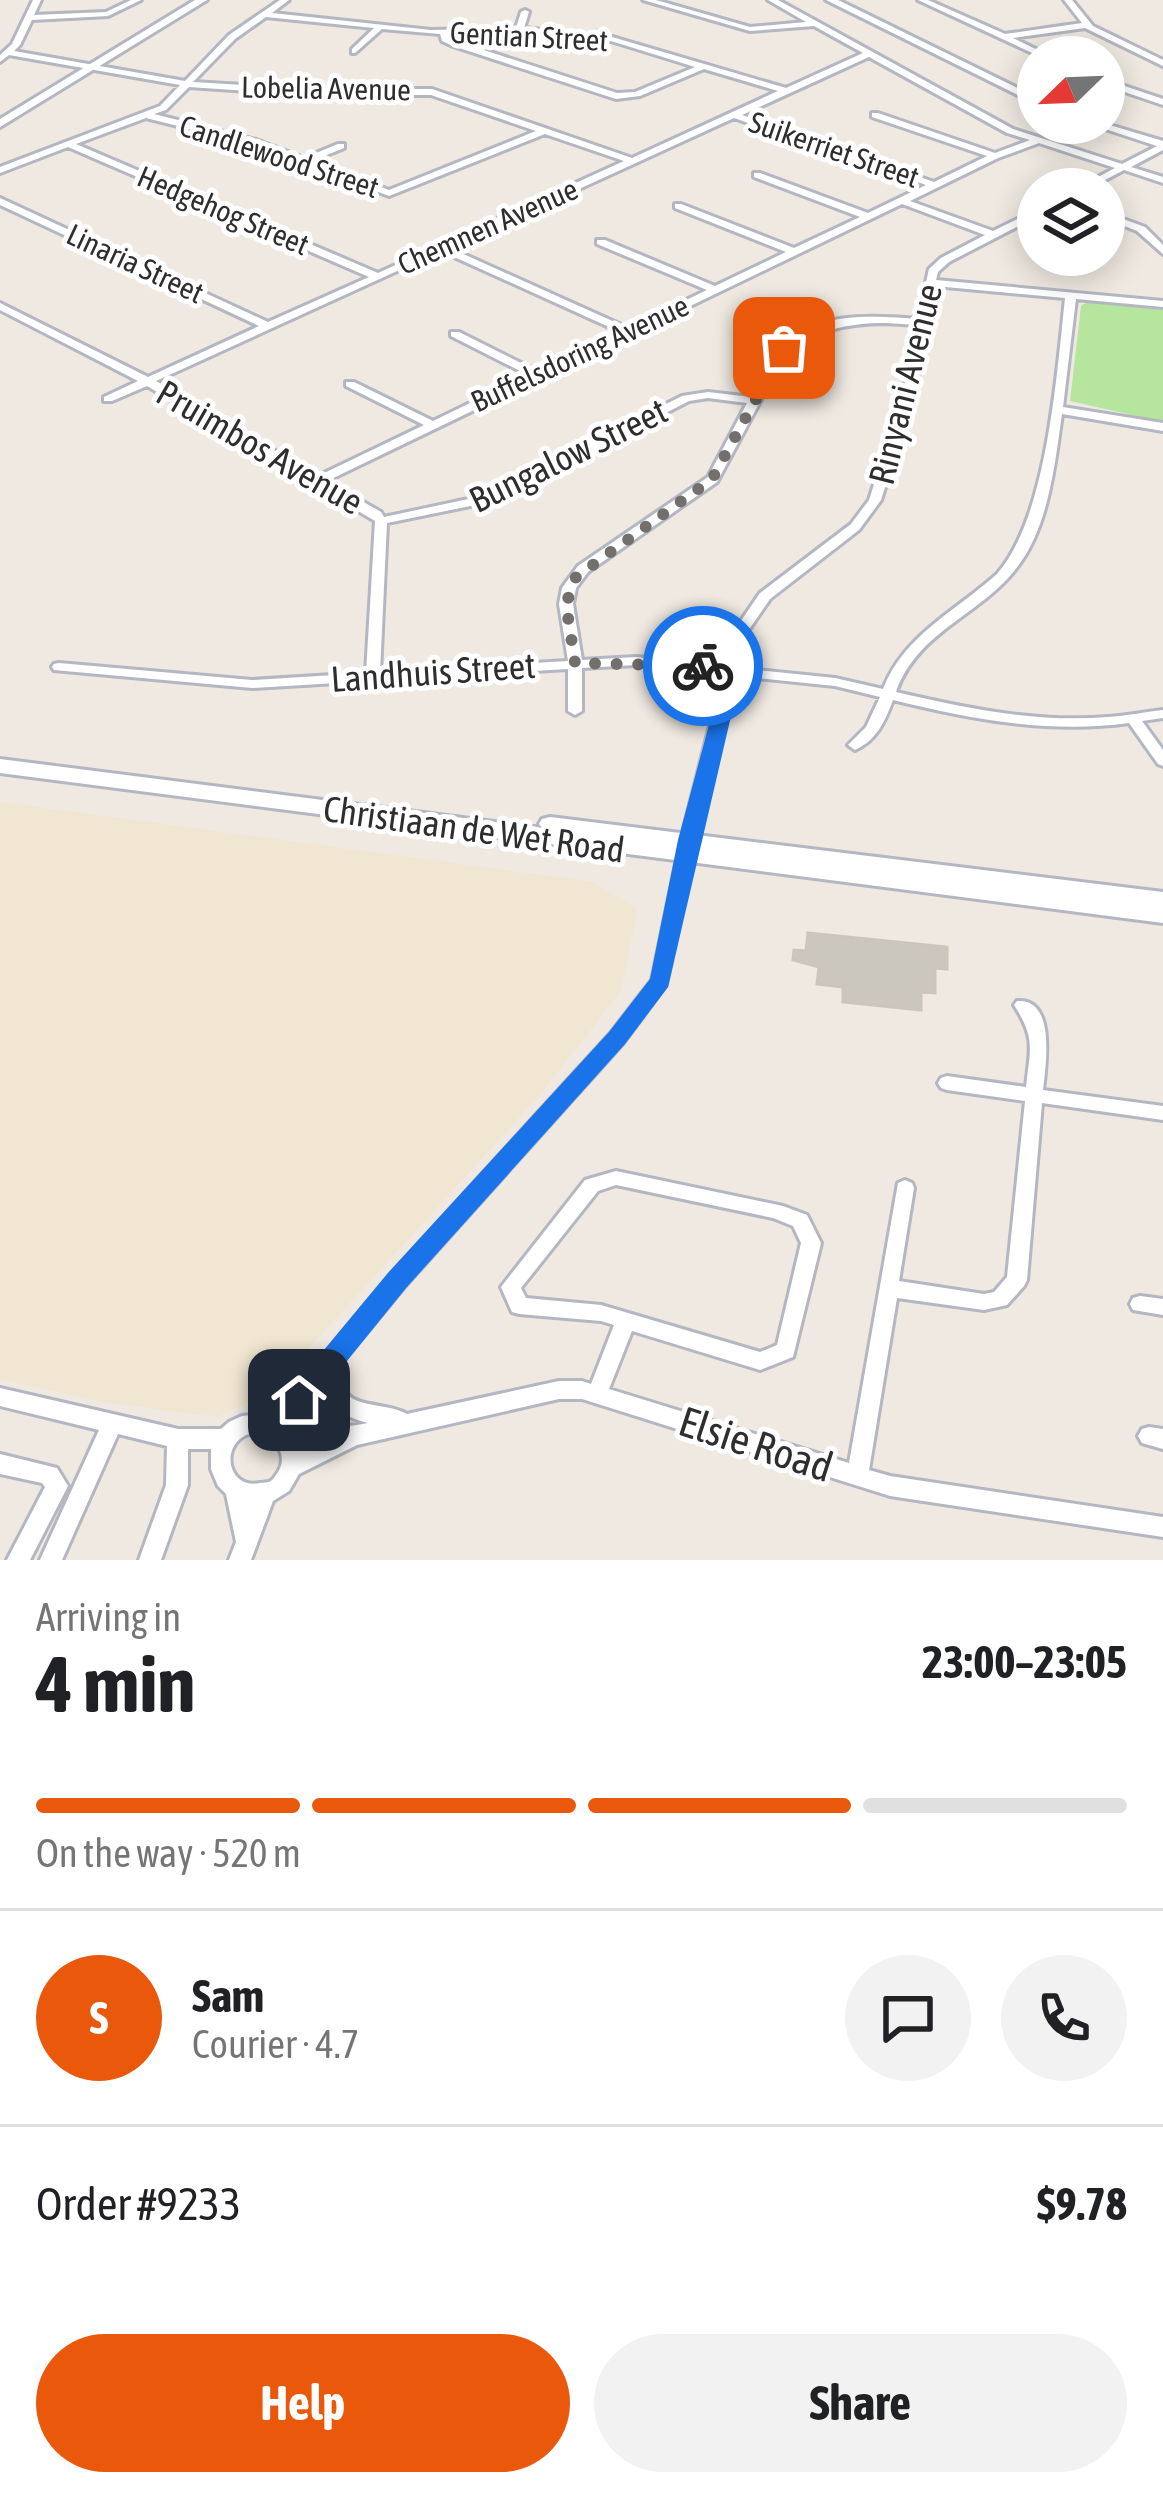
<!DOCTYPE html>
<meta charset="utf-8">
<style>
body{margin:0;font-family:"Asap Condensed",sans-serif;background:#f2f2f2;color:#202124;height:100vh;display:flex;flex-direction:column;font-size:45px;white-space:nowrap}
*{box-sizing:border-box;margin:0}
p{font-size:39px;color:#757577}
.icon{flex:none;width:66px;height:66px;fill:none;stroke:currentColor;stroke-width:2;stroke-linecap:round;stroke-linejoin:round}
.map{position:relative;height:1560px;overflow:hidden}
.side{display:flex;flex-direction:column;background:#fff;flex:1}
.side>*{flex:none}
.needle{width:78px;rotate:247deg}
.fabs{position:absolute;left:1017px;top:36px;display:grid;gap:24px}
.fabs a{display:grid;place-items:center;width:108px;height:108px;border-radius:50%;background:#fff;box-shadow:0 6px 30px #0003;font-size:60px}
.pin{position:absolute;display:grid;place-items:center;width:102px;height:102px;color:#fff;margin:-51px;border-radius:24px;box-shadow:0 6px 18px #0006}
.courier{position:absolute;display:grid;place-items:center;width:120px;height:120px;margin:-60px;border:9px solid #1a73e8;border-radius:50%;background:#fff;color:#222;box-shadow:0 3px 15px #0007}
.headline em{font-style:normal;font-weight:700}
.headline div{display:flex;flex-direction:column-reverse}
.headline{display:flex;align-items:center;justify-content:space-between;height:204px;padding:0 36px}
h1{font-size:78px;font-weight:700;line-height:90px}
.bar{display:grid;grid-template-columns:repeat(4,1fr);gap:18px 12px;align-content:center;height:144px;padding:0 36px}
.bar i{height:15px;border-radius:9px;background:#e0e0e0}
.bar .on{background:#ea580c}
.bar p{grid-column:span 4}
.line{display:flex;align-items:center;gap:30px;padding:0 36px;border-top:3px solid #e0e0e0}
.line div{flex:1}
.round{display:grid;place-items:center;flex:none;width:126px;height:126px;border-radius:63px;background:#f2f2f2}
.action{display:flex;gap:24px;margin-top:auto;padding:24px 36px}
.action a{flex:1;height:138px;border-radius:72px;background:#ea580c;color:#fff;font-size:48px;font-weight:700;line-height:138px;text-align:center}
.action a+a{background:#f2f2f2;color:#202124}
.map>svg:first-child{display:block}
.education{fill:#f0e6d1}
.green{fill:#b6e59e}
.building{fill:#cbc7bf;stroke:#cbc5ba;stroke-width:3}
.lines{fill:none;stroke-linecap:round;stroke-linejoin:round}
.minor-casing{stroke:#b4b7c1;stroke-width:6}
.tertiary-casing{stroke:#b4b7c1;stroke-width:6}
.secondary-casing{stroke:#b4b7c1;stroke-width:6}
.minor{fill:#fff;fill-rule:evenodd}
.tertiary{fill:#fff;fill-rule:evenodd}
.secondary{fill:#fff;fill-rule:evenodd}
.route{fill:#1a73e8}
.done{stroke:#726f6d;stroke-width:12;stroke-dasharray:0 21.6}
.labels{text-anchor:middle;stroke-width:10;stroke-linejoin:round;paint-order:stroke}
.far-street-label{font-size:30px;fill:#2e2e2e;stroke:#fff}
.street-label{font-size:36px;fill:#2e2e2e;stroke:#fff}
.near-street-label{font-size:42px;fill:#2e2e2e;stroke:#fff}
</style>
<div class="map">
<svg width="1163" height="1560" viewBox="0 0 1163 1560">
<rect width="100%" height="100%" fill="#efe9e1"/>
<path class="education" d="M0,802L593,882L637,909L621,991L539,1096L267,1394L217,1417L103,1402L0,1379Z"/>
<path class="green" d="M1087,302L1163,309V422L1070,401L1081,306Z"/>
<path class="building" d="M808,933L947,947V969L935,968V993L921,992V1010L843,1002V987L817,984L819,967L793,960L794,950L806,951Z"/>
<g class="lines">
<g class="minor-casing">
<path id="minor" d="M33,0H41L34,15L106,12L131,0H141L108,16L32,20L20,45L14,51L185,81L229,35L280,0H289L272,13L431,30L516,28L521,12L525,10L529,12L524,28L612,37L786,88L863,53L814,26L750,31L643,0H656L750,27L806,22L768,0H778L1013,129L1122,164L1163,143V150L1131,167L1163,177V183L1124,170L1088,189H1076L1115,168L1039,143L998,158L910,201L993,231L1038,209V216L949,262L938,272L936,280L1163,301V307L1076,299L1063,407L1163,423V431L1062,414C1055,463 1049,525 1018,566C981,616 919,629 896,692C965,708 1036,723 1108,717C1126,716 1145,712 1163,710V718L1142,721L1163,750V766L1158,764L1129,723C1049,734 970,719 893,700C885,721 877,740 855,750L848,745L866,727L880,697L835,686L737,676L697,840L666,985L623,1043L404,1287L343,1361C332,1415 379,1398 407,1414L559,1381H582L591,1384L614,1325L601,1321L519,1314L512,1312L501,1287L585,1180L616,1171L783,1206L807,1215L821,1243L793,1357L760,1370L632,1331L609,1389L849,1463L898,1183L905,1180L912,1183L914,1188L899,1281L984,1294L994,1292L1007,1277L1025,1101L947,1090L941,1088L938,1083L941,1078L947,1076L1026,1087C1030,1049 1036,1039 1014,1005L1017,1001C1056,998 1046,1064 1043,1090L1163,1106V1120L1042,1103L1027,1280L1024,1286L1007,1305L984,1310L897,1298L869,1470L890,1476L1163,1517V1537L890,1496L582,1399H559L357,1445L299,1474L289,1491L273,1501L251,1560H229L236,1542L226,1494L218,1486L211,1469V1449H188V1485L161,1560H139L166,1485L167,1446L118,1434L62,1560H40L99,1430L0,1406V1388L178,1429H221L229,1422L242,1416L262,1414L292,1394L390,1275L611,1033L652,980L681,840L723,674L636,665L582,668V711L575,715L568,711V669L252,688L54,670L52,667L54,664L59,663L252,680L366,673L375,521L147,386L112,401H104V397L138,381L0,310V303L148,377L259,326L0,205V198L268,322L369,277L68,147L0,173V167L160,106L180,85L9,55L0,62V55L12,44ZM266,17L374,28L352,49V53H355L382,29L440,34L442,41L453,46L616,99L640,96L704,69L778,91L632,158L432,89H311L193,82L235,39ZM519,32L611,41L695,67L635,92L617,93L459,42L449,38L448,34ZM869,57L1007,133L1030,140L995,153L878,113H872V117L987,156L934,182L742,115ZM189,87L311,95H431L536,131L389,190L312,161L344,148V144H338L304,158L256,140L154,114L166,110ZM146,118L250,144L389,196L545,134L624,161L378,273L76,144ZM734,118L926,185L868,213L760,173H754V177L860,217L794,248L681,204H675V208L786,252L715,286L605,240H597V244L707,290L628,328L450,248ZM902,204L985,235L941,258L929,269L918,319C872,315 804,311 774,354C765,367 758,383 751,397L708,392L682,396L487,495L384,517L381,512L327,481ZM441,251L620,332L537,371L459,332H451V336L528,375L433,421L354,382H346V386L424,425L318,476L156,381ZM935,286L1065,298C1057,373 1047,518 997,574C956,611 904,635 883,689L835,678L739,668L748,631L770,599L859,530L881,500L914,397L928,326L931,323L929,320ZM886,323L917,325L902,397L869,500L851,524L760,593L734,631L725,666L636,657L582,660L573,604L576,588L588,572L717,482L785,355C816,330 846,323 886,323ZM708,398L747,403L708,477L578,566L562,588L559,604L568,661L380,672L387,523L495,501L689,401ZM616,1185L773,1218L793,1226L801,1243L777,1345L760,1352L601,1305L526,1298L521,1288L598,1191ZM321,1388C331,1410 346,1417 368,1423C342,1429 320,1425 293,1432L284,1423L306,1406ZM256,1432C275,1436 291,1456 276,1475C271,1483 269,1482 260,1483C225,1490 218,1438 256,1432Z
M918,0H928L1005,34L1082,23L1064,0H1072L1093,26L1163,60V66L1085,28L1013,38L1052,57H1041Z
M1104,79L1163,99V105L1104,85Z
M1104,212L1145,227L1163,245V254L1137,231L1104,218Z
M1140,1296L1163,1299V1315L1133,1310L1130,1304L1133,1298Z
M1149,1427L1163,1429V1449L1142,1443L1138,1436L1142,1429Z
M0,1454L57,1468L68,1486L30,1560H7L45,1487L42,1483L0,1474Z"/>
</g>
<g class="tertiary-casing">
<path id="tertiary" d="M195,0H207L0,127V119Z
M826,0H838L1038,98V105Z
M1087,123H1103L1163,141V148Z"/>
</g>
<g class="secondary-casing">
<path id="secondary" d="M0,759L542,828L539,824L542,819L550,817L1163,892V923L0,773Z"/>
</g>
<use href="#minor" class="minor"/>
<use href="#tertiary" class="tertiary"/>
<use href="#secondary" class="secondary"/>
</g>
<path class="route" d="M703,661L742,669L668,987L625,1044L406,1288L308,1409H289L285,1400L289,1392L388,1273L609,1032L650,979L678,840L723,673L696,670V662Z"/>
<g class="lines">
<path class="done" d="M703,666L575,663L566,604L576,577L712,479L784,348"/>
</g>
<g class="labels">
<g class="far-street-label">
<text transform="translate(529 37) rotate(3)" y="10">Gentian Street</text>
<text transform="translate(326 89) rotate(1)" y="10">Lobelia Avenue</text>
<text transform="translate(834 150) rotate(19)" y="10">Suikerriet Street</text>
<text transform="translate(279 157) rotate(18)" y="10">Candlewood Street</text>
<text transform="translate(223 211) rotate(23)" y="10">Hedgehog Street</text>
<text transform="translate(488 227) rotate(-24)" y="10">Chemnen Avenue</text>
<text transform="translate(135 264) rotate(25)" y="10">Linaria Street</text>
<text transform="translate(580 354) rotate(-25)" y="10">Buffelsdoring Avenue</text>
</g>
<g class="street-label">
<text transform="translate(905 384) rotate(-76)" y="13">Rinyani Avenue</text>
<text transform="translate(260 447) rotate(30)" y="13">Pruimbos Avenue</text>
<text transform="translate(568 455) rotate(-26)" y="13">Bungalow Street</text>
<text transform="translate(433 672) rotate(-4)" y="13">Landhuis Street</text>
<text transform="translate(474 829) rotate(8)" y="13">Christiaan de Wet Road</text>
</g>
<g class="near-street-label">
<text transform="translate(756 1444) rotate(18)" y="15">Elsie Road</text>
</g>
</g>
</svg>
<div class="fabs">
<a><svg class="needle" viewBox="-14 -14 28 28"><path d="M0-13l5 13h-10z" fill="#e53935"/><path d="M0 13l5-13h-10z" fill="#757577"/></svg></a>
<a><svg class="icon" aria-label="layers" viewBox="0 0 24 24"><path d="M12 4l9 5-9 5-9-5zM3 14l9 5 9-5"/></svg></a>
</div>
<div class="pin" style="left:784px;top:348px;background:#ea580c"><svg class="icon" aria-label="bag" viewBox="0 0 24 24"><path d="M5 8h14l-1 12H6zM9 8a3 3 0 0 1 6 0"/></svg></div>
<div class="pin" style="left:299px;top:1400px;background:#1f2937"><svg class="icon" aria-label="home" viewBox="0 0 24 24"><path d="M3 11l9-7 9 7M6 9v11h12V9"/></svg></div>
<div class="courier" style="left:703px;top:666px"><svg class="icon" aria-label="bike" viewBox="0 0 24 24"><circle cx="6" cy="16" r="4"/><circle cx="18" cy="16" r="4"/><path d="M6 16l4-8h5l3 8M10 8l3 8H6M13 5h3"/></svg></div>
</div>
<section class="side">
<div class="headline"><div><h1>4 min</h1><p>Arriving in</p></div><em>23:00–23:05</em></div>
<div class="bar"><i class="on"></i><i class="on"></i><i class="on"></i><i></i><p>On the way · 520 m</p></div>
<div class="line" style="height:216px"><b class="round" style="background:#ea580c;color:#fff">S</b><div><b>Sam</b><p>Courier · 4.7</p></div><a class="round"><svg class="icon" aria-label="chat" viewBox="0 0 24 24"><path d="M4 5h16v11H9l-5 4z"/></svg></a><a class="round"><svg class="icon" aria-label="phone" viewBox="0 0 24 24"><path d="M5 4h4l2 5-3 2q2 4 5 5l2-3 5 2v4C11 20 4 13 5 4z"/></svg></a></div>
<div class="line" style="height:156px"><div>Order #9233</div><b>$9.78</b></div>
<div class="action"><a>Help</a><a>Share</a></div>
</section>
